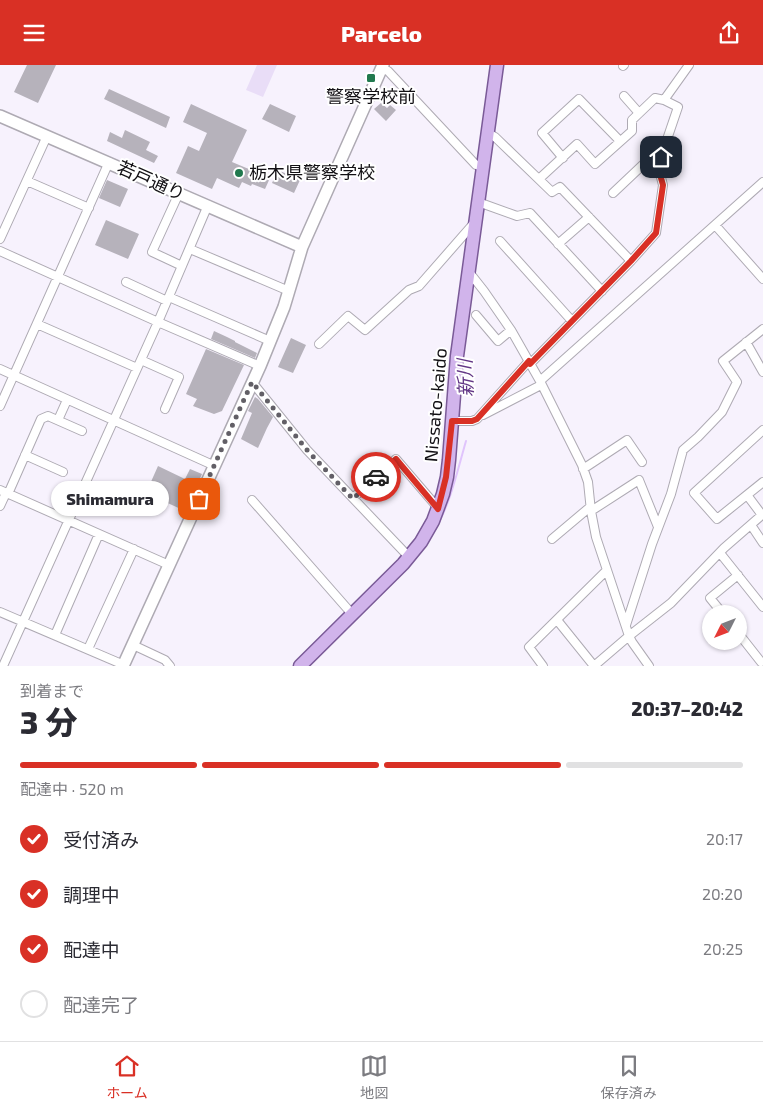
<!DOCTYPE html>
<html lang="ja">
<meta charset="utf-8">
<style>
body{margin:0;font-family:"Exo 2","Noto Sans JP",sans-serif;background:#f2f2f3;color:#2b2b33;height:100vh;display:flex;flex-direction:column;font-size:19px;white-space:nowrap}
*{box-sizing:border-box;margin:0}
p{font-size:16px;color:#7c7c81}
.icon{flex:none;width:28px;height:28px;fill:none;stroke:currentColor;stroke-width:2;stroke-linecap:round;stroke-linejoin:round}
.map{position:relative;height:601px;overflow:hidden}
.panel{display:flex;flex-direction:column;background:#fff;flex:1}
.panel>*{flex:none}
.needle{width:32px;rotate:228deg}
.tools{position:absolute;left:702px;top:540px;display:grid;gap:10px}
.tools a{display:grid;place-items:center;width:45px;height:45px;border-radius:50%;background:#fff;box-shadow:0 1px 4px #0004;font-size:25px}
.pin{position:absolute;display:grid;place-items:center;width:42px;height:42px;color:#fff;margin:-21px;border-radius:10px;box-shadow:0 2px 8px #0006}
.courier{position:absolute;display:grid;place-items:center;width:50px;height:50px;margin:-25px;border:4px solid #d93025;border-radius:50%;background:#fff;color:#222;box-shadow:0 1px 6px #0007}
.bubble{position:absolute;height:35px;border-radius:18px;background:#fff;box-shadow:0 1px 4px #0004;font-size:16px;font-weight:800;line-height:35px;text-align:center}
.headline em{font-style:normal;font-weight:800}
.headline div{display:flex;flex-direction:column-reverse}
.headline{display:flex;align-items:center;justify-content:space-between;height:85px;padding:0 20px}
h1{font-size:32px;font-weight:800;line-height:38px}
.bar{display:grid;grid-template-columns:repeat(4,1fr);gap:8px 5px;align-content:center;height:60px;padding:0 20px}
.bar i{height:6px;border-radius:4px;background:#e1e1e2}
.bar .current{background:#d93025}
.bar p{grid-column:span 4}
ol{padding:0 20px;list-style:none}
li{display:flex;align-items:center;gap:15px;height:55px}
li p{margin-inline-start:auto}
li .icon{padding:5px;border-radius:50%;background:#d93025;color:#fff;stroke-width:4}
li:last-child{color:#7c7c81}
li i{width:28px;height:28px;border:2px solid #e1e1e2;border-radius:50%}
header{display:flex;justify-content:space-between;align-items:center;height:65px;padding:0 20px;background:#d93025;color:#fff;font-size:22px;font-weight:800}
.tab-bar{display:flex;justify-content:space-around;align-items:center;height:70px;border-top:1px solid #e1e1e2;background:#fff;font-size:14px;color:#7c7c81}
.tab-bar a{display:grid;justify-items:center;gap:2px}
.tab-bar .current{color:#d93025}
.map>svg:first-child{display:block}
.green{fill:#e9ddf7}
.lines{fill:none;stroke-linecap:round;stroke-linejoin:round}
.stream{stroke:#e0c4fc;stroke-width:2}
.building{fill:#b6b2bb}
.street-casing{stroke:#aeaab3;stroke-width:10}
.secondary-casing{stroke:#aeaab3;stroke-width:14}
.primary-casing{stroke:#7a5a97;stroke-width:15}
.street{stroke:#fff;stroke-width:8}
.secondary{stroke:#fff;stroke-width:11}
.primary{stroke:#d1b4eb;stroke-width:12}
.done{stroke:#625f66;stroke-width:5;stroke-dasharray:0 9}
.route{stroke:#d93025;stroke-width:6}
.poi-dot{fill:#21794e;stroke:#fff;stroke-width:2}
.labels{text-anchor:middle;stroke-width:4;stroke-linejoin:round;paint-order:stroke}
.poi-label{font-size:18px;fill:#121014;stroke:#fff}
.street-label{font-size:18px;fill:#121014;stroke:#fff}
.water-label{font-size:19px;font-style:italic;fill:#633786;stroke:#fff}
</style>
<header><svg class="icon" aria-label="menu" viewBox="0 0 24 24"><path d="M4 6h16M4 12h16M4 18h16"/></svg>Parcelo<svg class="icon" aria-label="share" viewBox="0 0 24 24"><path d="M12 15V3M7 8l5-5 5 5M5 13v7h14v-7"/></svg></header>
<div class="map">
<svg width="763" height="601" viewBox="0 0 763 601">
<rect width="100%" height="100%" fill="#f7f2fd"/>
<path class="green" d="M257,0H277L263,32L246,25Z"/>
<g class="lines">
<path class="stream" d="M433,468C450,441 457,407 466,376"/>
</g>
<path class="building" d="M27,0H56L38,38L14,27Z
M109,24L170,52L166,63L104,34Z
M381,38L387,43L390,40L396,45L386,56L374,44Z
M191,39L247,65L232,97L270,113L265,124L252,119L251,121L242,117L239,123L217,113L212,124L176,108L188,81L199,86L207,68L183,57Z
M270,39L296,51L289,67L262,54Z
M125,65L150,77L146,85L158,91L154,98L107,76L110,67L122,73Z
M278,105L300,115L294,128L272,118Z
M107,115L128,124L120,142L99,133Z
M106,155L139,169L128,194L95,180Z
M214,266L227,272L235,276V277L257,288L255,293L211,274Z
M291,273L306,280L293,308L278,302Z
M206,284L244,300L222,346L214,349L193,341L197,334L186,329Z
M255,332L258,334L273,352L267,363L258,383L241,374L252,348L248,346Z
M158,401L185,414L190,404L202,409L185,446L146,428Z"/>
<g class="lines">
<g class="street-casing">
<path id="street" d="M623,1L624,0
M381,3L388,6L476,100L483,102
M624,31L639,48
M664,35L689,0
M488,68L495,72L552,127L560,122L631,196
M563,93L542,68L579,34L620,76
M27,116L89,143
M179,128L152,187L182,201
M613,128L649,94L659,105
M478,137L517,151L530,148L602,226
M715,160L763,214
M0,174L47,71
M500,176L572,256
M558,179L589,152
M190,184L289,226
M0,186L158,257L260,301
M469,207L484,226L511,265L540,316L582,400L588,417L591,446L596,472L629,571L632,577L649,601
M126,217L167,236
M169,232L270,276
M476,250L498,276L511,265
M37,259L137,303
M746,277L763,307
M319,279L348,251L365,265L409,225L419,221L475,157
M141,295L179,312L165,344
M530,299L631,196L656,168L663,120L659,105L661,92L678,42L664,35L655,33L632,55V66L595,99L577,79L539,114
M0,304L215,401
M540,316L763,117
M252,317L307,385L409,492
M0,341L109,97
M483,350L541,320
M58,355L67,335
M452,356H472L477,354L529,296
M763,365L694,428L717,454L763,417
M25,390L63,407
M583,404L627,375L642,397
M0,425L169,500
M8,429L41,354L48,351L82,366
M747,430L762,450
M353,433L396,394L438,443
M252,435L352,549
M0,441L6,428
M591,446L639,415L658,462
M751,460L763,478
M552,474L590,442
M720,488L763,542
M0,547L124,600
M723,549L710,533L738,510
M557,555L594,601
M626,560L652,479L671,429L683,385L698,372L722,347L737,317L723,296L763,264
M739,569L761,597
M55,570L99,469
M133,580L165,595L170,601
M88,584L134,484
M3,601L158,257L208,140
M543,601L529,582L607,505
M594,601L629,571L671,538L724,483L763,449"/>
</g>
<g class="secondary-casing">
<path id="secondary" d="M0,51L302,182
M123,601L260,301L284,242L302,182L383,0"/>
</g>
<g class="primary-casing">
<path id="primary" d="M300,601L403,499L421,477L433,456L443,429L447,412L449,395L457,291L497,0"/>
</g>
<use href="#street" class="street"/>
<use href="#secondary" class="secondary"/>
<use href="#primary" class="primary"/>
</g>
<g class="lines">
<path class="done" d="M199,434L252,317L307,385L353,434L376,412"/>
<path class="route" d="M376,412L396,394L438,444L446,412L452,356H472L477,354L529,296L530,299L631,196L656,168L663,120L659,106L661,92"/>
</g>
<g class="poi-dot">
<rect x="366" y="8" width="10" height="10" rx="2.5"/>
<circle cx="239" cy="108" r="5"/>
</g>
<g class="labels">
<g class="poi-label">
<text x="371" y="38">警察学校前</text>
<text x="249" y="114" text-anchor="start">栃木県警察学校</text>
</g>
<g class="street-label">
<text transform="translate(151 116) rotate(24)" y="6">若戸通り</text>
<text transform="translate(436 340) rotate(-85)" y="6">Nissato-kaido</text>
</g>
<g class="water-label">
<text transform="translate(465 313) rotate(-92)" y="7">新川</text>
</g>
</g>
</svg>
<div class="tools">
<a><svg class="needle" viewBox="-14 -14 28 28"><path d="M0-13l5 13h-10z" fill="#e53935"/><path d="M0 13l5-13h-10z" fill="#7c7c81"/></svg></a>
</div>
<div class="pin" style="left:199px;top:434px;background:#ea580c"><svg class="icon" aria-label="bag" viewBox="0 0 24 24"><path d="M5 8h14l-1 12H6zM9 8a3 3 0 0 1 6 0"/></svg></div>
<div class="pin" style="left:661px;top:92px;background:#1f2937"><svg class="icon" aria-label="home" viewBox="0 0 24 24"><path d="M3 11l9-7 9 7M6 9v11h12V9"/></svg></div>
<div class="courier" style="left:376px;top:412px"><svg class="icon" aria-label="car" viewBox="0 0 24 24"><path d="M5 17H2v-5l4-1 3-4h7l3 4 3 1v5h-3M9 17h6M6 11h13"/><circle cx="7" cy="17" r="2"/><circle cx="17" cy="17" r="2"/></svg></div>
<div class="bubble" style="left:51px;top:416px;width:118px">Shimamura</div>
</div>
<section class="panel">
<div class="headline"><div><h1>3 分</h1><p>到着まで</p></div><em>20:37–20:42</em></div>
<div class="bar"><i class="current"></i><i class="current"></i><i class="current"></i><i></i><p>配達中 · 520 m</p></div>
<ol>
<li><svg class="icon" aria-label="check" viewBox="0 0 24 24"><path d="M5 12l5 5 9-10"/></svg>受付済み<p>20:17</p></li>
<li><svg class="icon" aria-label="check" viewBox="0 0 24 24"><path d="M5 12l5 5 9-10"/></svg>調理中<p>20:20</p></li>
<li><svg class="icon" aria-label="check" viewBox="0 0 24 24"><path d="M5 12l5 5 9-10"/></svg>配達中<p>20:25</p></li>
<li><i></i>配達完了</li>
</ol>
</section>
<nav class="tab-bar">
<a class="current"><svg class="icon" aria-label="home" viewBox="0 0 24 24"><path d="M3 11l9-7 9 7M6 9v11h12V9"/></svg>ホーム</a>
<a><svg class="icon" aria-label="map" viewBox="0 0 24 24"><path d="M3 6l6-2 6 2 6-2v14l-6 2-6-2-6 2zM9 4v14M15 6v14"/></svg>地図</a>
<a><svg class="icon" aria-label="saved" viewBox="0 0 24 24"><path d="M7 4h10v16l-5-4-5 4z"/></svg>保存済み</a>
</nav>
